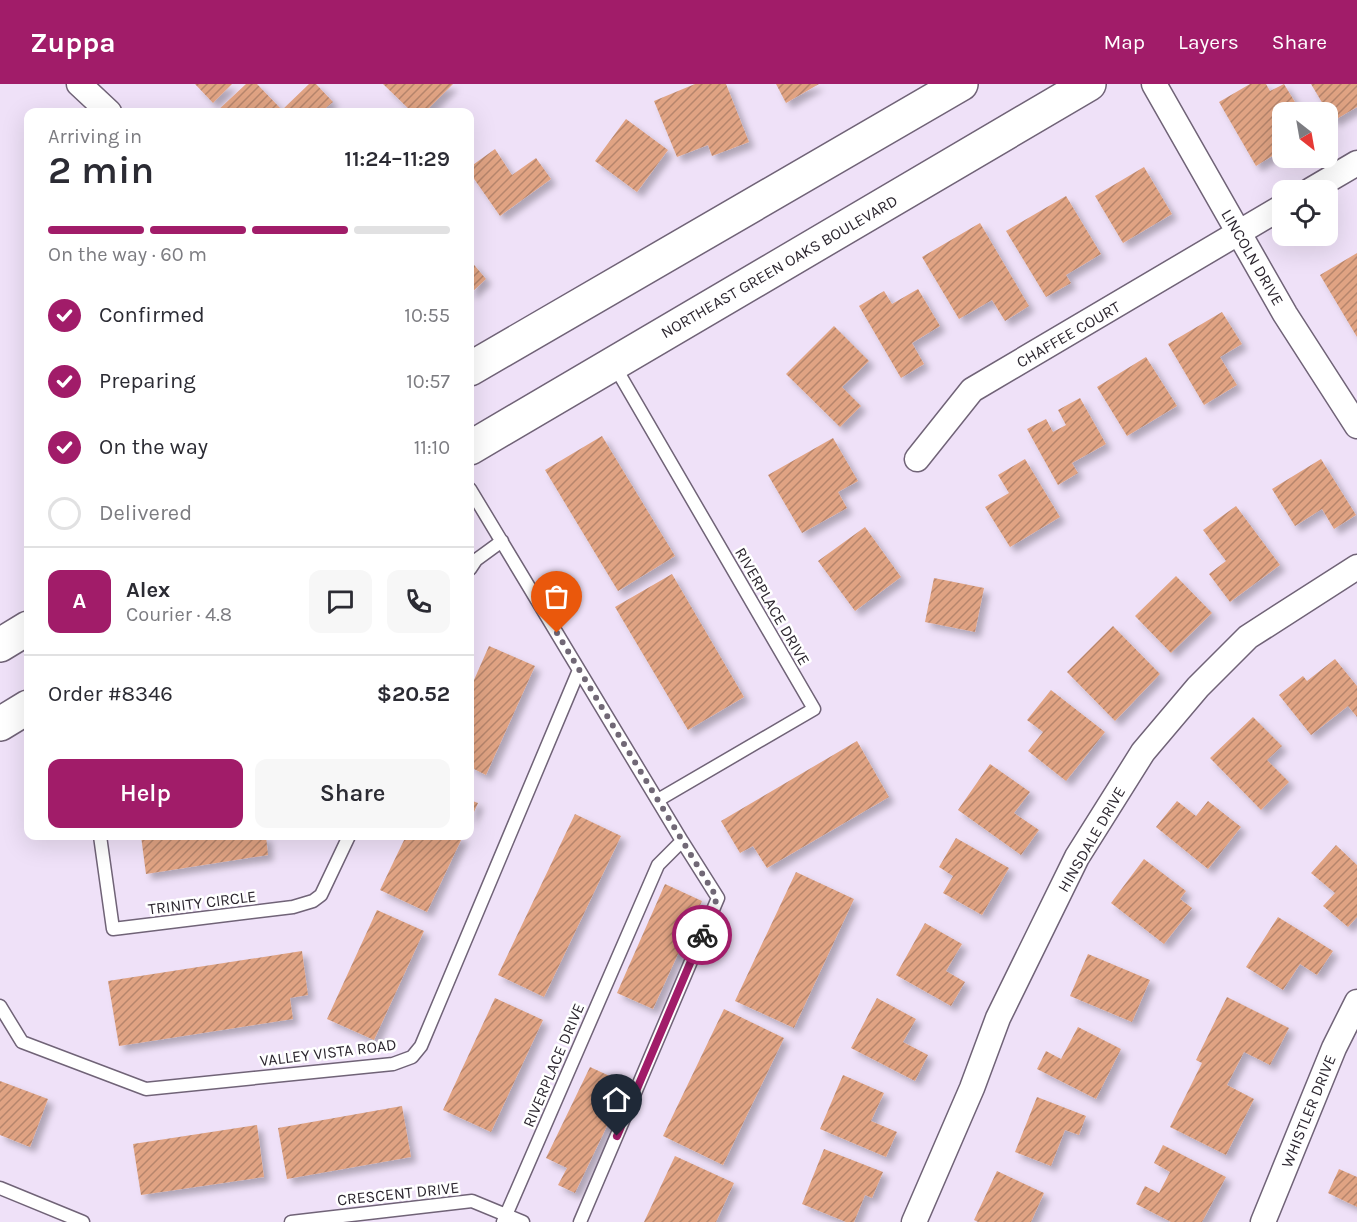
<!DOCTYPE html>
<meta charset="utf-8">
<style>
body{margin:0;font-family:Karla,sans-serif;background:#f7f7f7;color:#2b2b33;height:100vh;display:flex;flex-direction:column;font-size:22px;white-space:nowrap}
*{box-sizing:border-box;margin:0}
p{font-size:20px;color:#7c7c81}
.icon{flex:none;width:33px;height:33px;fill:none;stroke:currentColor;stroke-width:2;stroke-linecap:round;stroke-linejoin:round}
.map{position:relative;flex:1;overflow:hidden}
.panel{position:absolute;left:24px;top:24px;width:450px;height:732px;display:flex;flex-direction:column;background:#fff;border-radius:12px;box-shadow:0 6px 24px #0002}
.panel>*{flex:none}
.needle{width:39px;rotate:149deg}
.fabs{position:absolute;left:1272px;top:18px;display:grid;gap:12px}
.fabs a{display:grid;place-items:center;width:66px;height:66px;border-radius:12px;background:#fff;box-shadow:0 6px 24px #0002;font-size:30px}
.pin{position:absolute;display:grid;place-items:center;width:51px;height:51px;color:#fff;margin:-62px -26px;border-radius:50% 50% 50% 0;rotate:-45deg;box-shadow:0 0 6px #0007}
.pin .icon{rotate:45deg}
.courier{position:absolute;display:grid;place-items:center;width:60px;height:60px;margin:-30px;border:4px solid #a11c69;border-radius:50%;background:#fff;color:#222;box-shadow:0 2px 8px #0007}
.headline em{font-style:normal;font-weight:600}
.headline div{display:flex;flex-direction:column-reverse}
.headline{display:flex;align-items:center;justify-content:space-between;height:102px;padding:0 24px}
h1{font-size:39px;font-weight:600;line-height:45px}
.bar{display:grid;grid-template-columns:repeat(4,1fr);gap:9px 6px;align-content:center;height:72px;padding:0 24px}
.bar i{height:8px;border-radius:4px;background:#e1e1e2}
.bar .selected{background:#a11c69}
.bar p{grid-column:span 4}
.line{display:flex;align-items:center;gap:15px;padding:0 24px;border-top:2px solid #e1e1e2}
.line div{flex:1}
.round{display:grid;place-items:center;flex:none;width:63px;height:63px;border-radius:12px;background:#f7f7f7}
ol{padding:0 24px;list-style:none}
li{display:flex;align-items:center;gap:18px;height:66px}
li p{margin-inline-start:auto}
li .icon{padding:6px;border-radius:50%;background:#a11c69;color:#fff;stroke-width:4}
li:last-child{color:#7c7c81}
li i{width:33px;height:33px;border:3px solid #e1e1e2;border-radius:50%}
.button{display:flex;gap:12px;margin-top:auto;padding:12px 24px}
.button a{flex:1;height:69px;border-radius:12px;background:#a11c69;color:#fff;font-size:24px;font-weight:600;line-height:69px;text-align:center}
.button a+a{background:#f7f7f7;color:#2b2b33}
header{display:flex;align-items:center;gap:36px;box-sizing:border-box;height:84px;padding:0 30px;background:#a11c69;color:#fff}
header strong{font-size:28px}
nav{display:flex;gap:33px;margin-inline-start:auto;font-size:21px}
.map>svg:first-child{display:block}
.building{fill:url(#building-hatch);filter:url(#shadow)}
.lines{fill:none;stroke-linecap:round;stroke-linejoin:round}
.lane-casing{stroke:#706377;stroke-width:15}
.street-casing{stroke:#706377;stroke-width:27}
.secondary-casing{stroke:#706377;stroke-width:36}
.lane{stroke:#fff;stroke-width:12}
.street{stroke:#fff;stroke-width:24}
.secondary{stroke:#fff;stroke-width:33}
.done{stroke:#716876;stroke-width:6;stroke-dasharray:0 10.8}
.route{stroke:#a11c69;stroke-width:8}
.labels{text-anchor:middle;stroke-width:5;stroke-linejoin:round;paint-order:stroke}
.street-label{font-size:16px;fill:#2d2730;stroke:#fff}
</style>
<header>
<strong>Zuppa</strong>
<nav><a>Map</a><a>Layers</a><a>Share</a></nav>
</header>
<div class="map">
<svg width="1357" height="1138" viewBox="0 0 1357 1138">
<defs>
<pattern id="building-hatch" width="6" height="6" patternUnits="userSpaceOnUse" patternTransform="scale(1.5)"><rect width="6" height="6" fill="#e0a383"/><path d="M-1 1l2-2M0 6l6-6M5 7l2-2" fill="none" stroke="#b6856c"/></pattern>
<filter id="shadow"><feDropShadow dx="5.5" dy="5.5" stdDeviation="3" flood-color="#0004"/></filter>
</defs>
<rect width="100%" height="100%" fill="#efe1f8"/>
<path class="building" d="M195,0H232L213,19Z
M246,0H257L282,26L309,0H316L333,18L321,28H216Z
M383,0H453L425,28H412Z
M695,0H726L749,58L712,72L708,61L677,73L654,17Z
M776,0H819L786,19Z
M1250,0H1266L1270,7L1284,0L1301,28H1282V66L1256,82L1219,18Z
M1311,0H1357V23L1333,37Z
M626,35L668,66L637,108L595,77Z
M495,65L512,91L536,74L551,95L500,132L470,89V83Z
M1144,83L1172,130L1123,159L1095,112Z
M1066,112L1101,170L1066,191L1071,199L1046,213L1006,147Z
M980,139L1029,222L1005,237L992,216L959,235L922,173Z
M1357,169V253L1320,191Z
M470,176L486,195L470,210Z
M918,205L940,242L912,259L924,280L901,294L859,222L884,207L892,220Z
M1222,228L1242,260L1220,273L1237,301L1204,321L1168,260Z
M834,242L869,277L842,303L861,322L840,343L786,290Z
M1146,273L1177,322L1127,352L1097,303Z
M1080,314L1106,360L1072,379L1078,389L1058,401L1027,345L1046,335L1053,348L1066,341L1058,326Z
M602,352L675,472L618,507L545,386Z
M833,354L858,397L838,408L847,424L802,449L768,391Z
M1025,375L1060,433L1010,463L985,423L1009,409L998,391Z
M1321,375L1356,431L1334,445L1322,425L1295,442L1272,405Z
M1236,422L1280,481L1230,518L1209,490L1226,477L1203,446Z
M865,443L901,493L855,527L818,477Z
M672,490L744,613L688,646L615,523Z
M1176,492L1212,529L1171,569L1135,532Z
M934,494L984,504L975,548L925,538Z
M1113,542L1160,590L1115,637L1067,588Z
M489,562L535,582L486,691L470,683V605Z
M1335,575L1357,602V633L1348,622L1311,651L1279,611L1303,592L1307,597Z
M1051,606L1105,648L1066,697L1028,667L1043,648L1027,636Z
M1253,633L1282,662L1267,676L1289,698L1261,726L1210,674Z
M857,657L889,713L767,784L753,762L740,769L721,737Z
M990,680L1030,708L1014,729L1039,746L1021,771L958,726Z
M470,716L478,719L470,737Z
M1177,717L1196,732L1208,717L1241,743L1208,785L1156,743Z
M575,730L621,752L544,913L498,891Z
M141,752H266L268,771L146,790Z
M406,752H463L427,828L380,806Z
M956,754L1009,784L982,831L943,809L953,792L939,783Z
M1336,761L1357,781V833L1348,843L1323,822L1335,809L1311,789Z
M1144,775L1186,807L1180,815L1192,824L1164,860L1111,819Z
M796,788L854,815L794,944L735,917Z
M665,800L702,817L653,925L617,909Z
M377,826L424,847L374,956L327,935Z
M1278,833L1333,867L1317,891L1300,880L1283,906L1246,883Z
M925,839L962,860L946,887L965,898L951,922L896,891Z
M302,867L308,911L290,914L293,935L119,962L108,897Z
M1088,870L1150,896L1132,938L1070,912Z
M1227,913L1289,944L1270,981L1244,968L1227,1001L1254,1015L1226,1071L1170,1043L1202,979L1196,976Z
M495,914L543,936L491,1048L443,1026Z
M877,914L916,935L903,958L928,971L915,997L851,964Z
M724,925L784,954L723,1081L663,1052Z
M1078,943L1121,965L1096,1015L1037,985L1046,967L1061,975Z
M590,983L627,1000L575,1109L558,1101L567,1084L546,1074Z
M843,991L884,1009L871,1037L897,1048L886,1073L820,1045Z
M0,997L48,1015L30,1063L0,1051Z
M1037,1013L1086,1032L1079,1051L1065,1046L1051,1082L1015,1068Z
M402,1022L411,1073L287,1095L278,1044Z
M257,1041L264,1093L141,1111L133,1060Z
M1163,1061L1226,1093L1202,1138H1171L1136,1120L1145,1102L1159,1109L1170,1088L1154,1079Z
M824,1065L883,1088L872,1114L865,1111L854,1138H846L802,1120Z
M675,1072L734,1099L716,1138H644Z
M1339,1085L1357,1093V1123L1328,1109Z
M997,1087L1044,1109L1031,1138H978L974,1136Z"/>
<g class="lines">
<g class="lane-casing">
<path id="lane" d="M614,281L814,625L658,716
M470,405L682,757L658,781L503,1138
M470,485L476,476L502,457
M100,752L113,845L293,823L313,817L321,811L349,752
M0,922L22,958L146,1005L393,980L412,973L421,962L579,586
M0,1104L83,1138
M291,1138L472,1117L523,1138
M580,1138L718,814L682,757"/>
</g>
<g class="street-casing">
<path id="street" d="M79,0L109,28
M1154,0L1285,230L1357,342
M1311,106L1357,79
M917,375L972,306L1282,123
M914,1138L972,1004L998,934L1077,773L1143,668L1198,603L1248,553L1357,483
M1263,1138L1334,964L1357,918"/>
</g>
<g class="secondary-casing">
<path id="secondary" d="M470,285L961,0
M470,364L1089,0
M0,561L28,544
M0,640L28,623"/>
</g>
<use href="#lane" class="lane"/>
<use href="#street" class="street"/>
<use href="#secondary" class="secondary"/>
</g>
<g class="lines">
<path class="done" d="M557,549L717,814L702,851"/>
<path class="route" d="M617,1052L702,851"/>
</g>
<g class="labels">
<g class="street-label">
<text transform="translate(1253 173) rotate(60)" y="6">LINCOLN DRIVE</text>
<text transform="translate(779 182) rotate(-30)" y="6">NORTHEAST GREEN OAKS BOULEVARD</text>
<text transform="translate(1068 250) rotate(-30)" y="6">CHAFFEE COURT</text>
<text transform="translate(773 522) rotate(60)" y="6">RIVERPLACE DRIVE</text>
<text transform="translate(1091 755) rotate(-60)" y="6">HINSDALE DRIVE</text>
<text transform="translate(202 818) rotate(-7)" y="6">TRINITY CIRCLE</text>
<text transform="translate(328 968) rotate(-7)" y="6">VALLEY VISTA ROAD</text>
<text transform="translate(553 981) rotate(-67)" y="6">RIVERPLACE DRIVE</text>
<text transform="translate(1308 1027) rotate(-68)" y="6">WHISTLER DRIVE</text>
<text transform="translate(398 1109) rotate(-6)" y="6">CRESCENT DRIVE</text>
</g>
</g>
</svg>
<div class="fabs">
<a><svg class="needle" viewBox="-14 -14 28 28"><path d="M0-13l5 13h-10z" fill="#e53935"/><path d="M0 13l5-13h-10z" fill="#7c7c81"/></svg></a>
<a><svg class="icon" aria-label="locate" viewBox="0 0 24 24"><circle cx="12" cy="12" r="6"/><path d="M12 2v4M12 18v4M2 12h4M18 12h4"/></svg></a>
</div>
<div class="pin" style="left:557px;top:549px;background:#ea580c"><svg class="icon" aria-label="bag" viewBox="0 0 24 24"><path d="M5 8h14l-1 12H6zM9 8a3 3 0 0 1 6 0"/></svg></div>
<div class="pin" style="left:617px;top:1052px;background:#1f2937"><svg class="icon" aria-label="home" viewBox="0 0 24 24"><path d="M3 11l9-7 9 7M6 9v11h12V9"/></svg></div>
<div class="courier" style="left:702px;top:851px"><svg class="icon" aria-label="bike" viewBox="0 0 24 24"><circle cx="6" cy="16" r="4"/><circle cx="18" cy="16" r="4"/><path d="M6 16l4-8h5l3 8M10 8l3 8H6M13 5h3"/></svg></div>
<section class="panel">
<div class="headline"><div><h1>2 min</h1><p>Arriving in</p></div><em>11:24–11:29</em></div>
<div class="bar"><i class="selected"></i><i class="selected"></i><i class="selected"></i><i></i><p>On the way · 60 m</p></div>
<ol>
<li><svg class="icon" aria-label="check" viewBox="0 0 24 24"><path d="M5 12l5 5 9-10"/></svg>Confirmed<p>10:55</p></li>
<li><svg class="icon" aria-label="check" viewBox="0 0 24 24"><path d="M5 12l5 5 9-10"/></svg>Preparing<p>10:57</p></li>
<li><svg class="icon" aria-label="check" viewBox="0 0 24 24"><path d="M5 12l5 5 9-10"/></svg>On the way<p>11:10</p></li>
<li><i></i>Delivered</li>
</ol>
<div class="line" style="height:108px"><b class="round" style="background:#a11c69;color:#fff">A</b><div><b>Alex</b><p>Courier · 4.8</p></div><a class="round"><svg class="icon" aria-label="chat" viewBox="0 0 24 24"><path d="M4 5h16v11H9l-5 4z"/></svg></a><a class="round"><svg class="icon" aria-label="phone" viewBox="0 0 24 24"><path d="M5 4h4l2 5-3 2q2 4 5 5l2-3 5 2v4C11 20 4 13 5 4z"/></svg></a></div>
<div class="line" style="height:78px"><div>Order #8346</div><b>$20.52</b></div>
<div class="button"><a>Help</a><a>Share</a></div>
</section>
</div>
